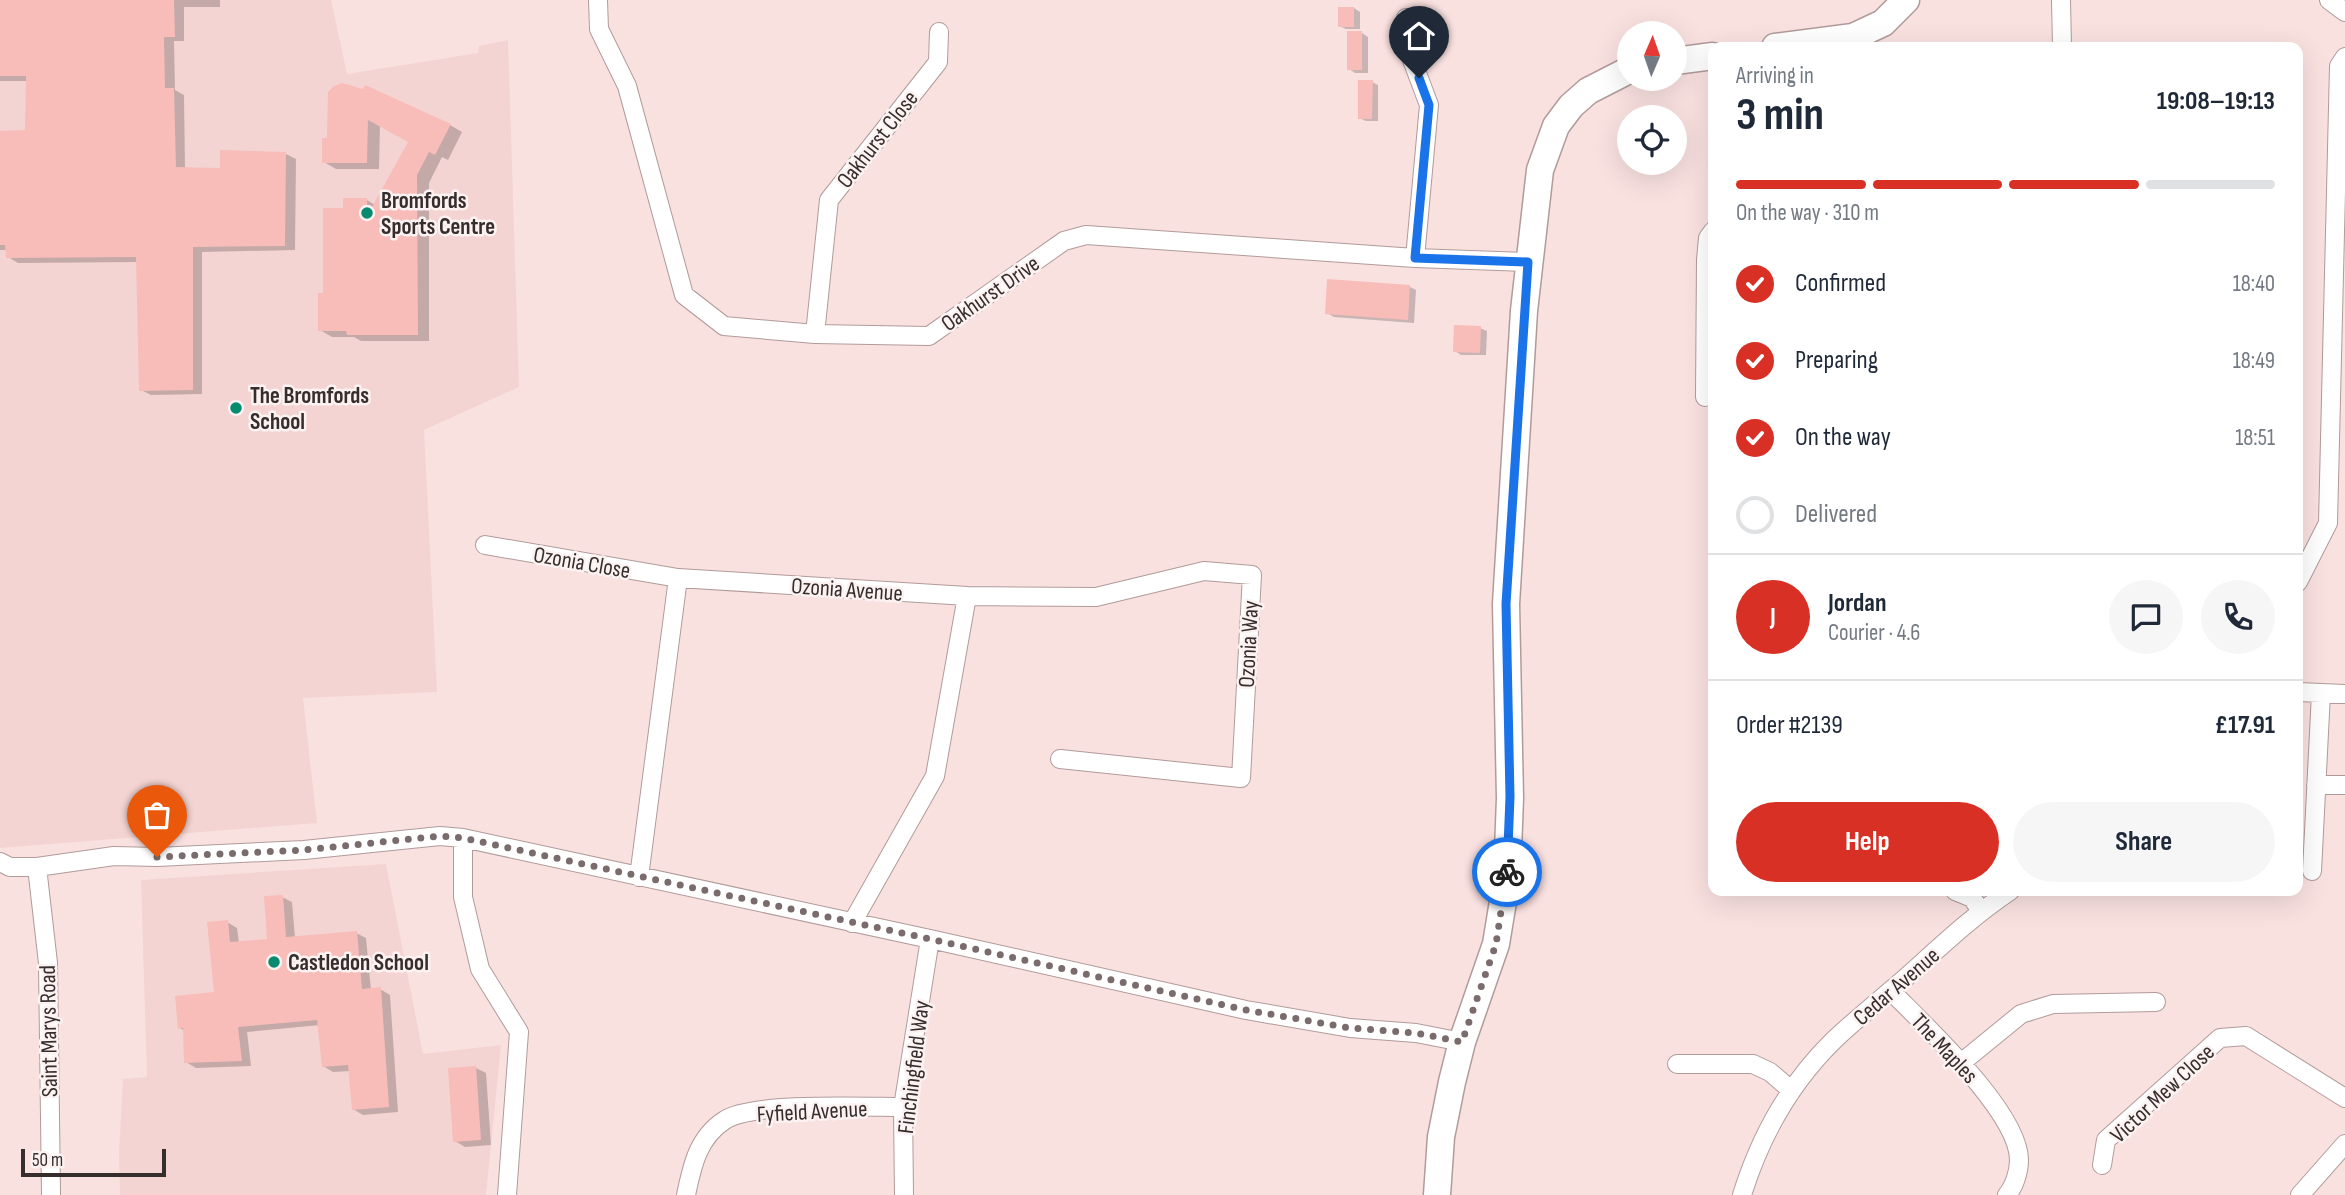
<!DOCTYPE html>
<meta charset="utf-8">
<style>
body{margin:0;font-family:"Sofia Sans Condensed",sans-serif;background:#f6f6f7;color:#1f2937;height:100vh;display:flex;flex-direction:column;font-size:26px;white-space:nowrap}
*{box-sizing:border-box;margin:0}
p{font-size:23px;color:#747a83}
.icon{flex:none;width:38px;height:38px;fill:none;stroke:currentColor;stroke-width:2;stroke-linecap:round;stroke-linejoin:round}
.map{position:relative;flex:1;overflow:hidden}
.panel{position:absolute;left:1708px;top:42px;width:595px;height:854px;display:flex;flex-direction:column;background:#fff;border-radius:14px;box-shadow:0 7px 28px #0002}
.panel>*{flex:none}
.needle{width:46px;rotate:2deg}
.fabs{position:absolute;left:1617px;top:21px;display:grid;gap:14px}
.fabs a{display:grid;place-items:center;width:70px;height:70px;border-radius:50%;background:#fff;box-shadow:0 7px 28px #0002;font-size:35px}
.scale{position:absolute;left:21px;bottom:18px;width:145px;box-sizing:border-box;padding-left:7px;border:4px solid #362d2d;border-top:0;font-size:19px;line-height:24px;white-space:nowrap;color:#362d2d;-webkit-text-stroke:5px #fcf2f2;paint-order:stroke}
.pin{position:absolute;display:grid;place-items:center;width:60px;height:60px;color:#fff;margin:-72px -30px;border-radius:50% 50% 50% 0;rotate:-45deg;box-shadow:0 0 7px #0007}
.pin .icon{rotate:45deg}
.courier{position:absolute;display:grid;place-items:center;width:70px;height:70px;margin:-35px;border:5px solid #1a73e8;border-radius:50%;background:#fff;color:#222;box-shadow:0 2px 9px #0007}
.summary em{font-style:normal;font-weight:700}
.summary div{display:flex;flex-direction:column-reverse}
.summary{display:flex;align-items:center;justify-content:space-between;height:119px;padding:0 28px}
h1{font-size:46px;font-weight:700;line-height:52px}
.bar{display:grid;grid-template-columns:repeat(4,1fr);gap:10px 7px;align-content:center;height:84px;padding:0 28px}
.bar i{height:9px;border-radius:5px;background:#e0e1e3}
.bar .current{background:#d93025}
.bar p{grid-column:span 4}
.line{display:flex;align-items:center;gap:18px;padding:0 28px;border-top:2px solid #e0e1e3}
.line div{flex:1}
.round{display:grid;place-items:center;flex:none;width:74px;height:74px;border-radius:37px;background:#f6f6f7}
ol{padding:0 28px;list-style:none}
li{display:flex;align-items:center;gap:21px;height:77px}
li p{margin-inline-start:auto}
li .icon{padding:7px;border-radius:50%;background:#d93025;color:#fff;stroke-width:4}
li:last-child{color:#747a83}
li i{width:38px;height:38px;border:4px solid #e0e1e3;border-radius:50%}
.primary-button{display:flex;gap:14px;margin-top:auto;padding:14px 28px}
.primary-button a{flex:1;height:80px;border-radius:42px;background:#d93025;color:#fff;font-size:28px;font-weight:700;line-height:80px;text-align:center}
.primary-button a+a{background:#f6f6f7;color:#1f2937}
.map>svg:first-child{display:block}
.built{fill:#f4d4d2}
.shadow{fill:#0003}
.building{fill:#f8bcb9}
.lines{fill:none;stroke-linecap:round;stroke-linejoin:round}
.street-casing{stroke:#b19b9a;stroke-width:20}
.secondary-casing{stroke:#b19b9a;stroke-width:29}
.street{stroke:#fff;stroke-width:18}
.secondary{stroke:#fff;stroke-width:26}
.done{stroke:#7a6c6c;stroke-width:7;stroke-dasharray:0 12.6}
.route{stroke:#1a73e8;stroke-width:9}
.poi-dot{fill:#088a6e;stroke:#fcf2f2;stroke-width:2.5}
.labels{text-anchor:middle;stroke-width:5;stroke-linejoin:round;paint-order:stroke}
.street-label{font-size:23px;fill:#362d2d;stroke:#fcf2f2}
.poi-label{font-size:23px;font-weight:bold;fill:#362d2d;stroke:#fcf2f2;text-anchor:start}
</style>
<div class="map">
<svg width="2345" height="1195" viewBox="0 0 2345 1195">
<rect width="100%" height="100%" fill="#f9e1e0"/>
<path class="built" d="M0,0H331L347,74L478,53L479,46L508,40L519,387L424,430L437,692L303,698L317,823L0,848Z
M386,864L423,1054L501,1045L486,1195H120L119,1153L123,1079L147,1077L141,880Z"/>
<path class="shadow" d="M0,0H220V7H184V41H174L175,90L184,95L185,169H222L286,154L296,159L295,250L202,252V394L151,395L141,390L138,262L18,263L8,257L7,250H0V132H27L28,81H0Z
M1354,8L1360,12V29H1346L1339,26Z
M1362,33L1368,37V73H1355L1349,69Z
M1372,82L1378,85V121H1366L1359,118Z
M328,100L450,125L462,132L448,160L442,157L429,183V341H361L354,337H332L320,330L325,295L344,210L367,200L375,205L410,142L380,125L379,169H336L324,162L328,140Z
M1410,287L1416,290L1414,323L1334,317L1327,313Z
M1480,328L1487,331L1486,355H1461L1455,351Z
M282,897L292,902L295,938L356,933L366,938L371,990L380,989L390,995L398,1112L363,1115L353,1109L350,1071L333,1072L323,1066L320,1025L247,1032L251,1066L196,1068L186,1062L185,1031L180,1028L216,994L227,922L237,928L239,943L269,940Z
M476,1068L486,1073L491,1145L465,1147L455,1141Z"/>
<path class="building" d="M0,0H174L175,37H164L165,88H174L176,167L220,168V150L286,152L285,246L193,247V390L139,391L136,257L6,258L5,245H0V131L25,130L26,76H0Z
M1338,7H1354V27H1338Z
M1347,31H1362V70H1347Z
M1358,80H1373L1372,119H1358Z
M342,83L363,89L365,85L451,124L435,155L429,152L417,175L418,335H347L346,331H318V293H323V208H343V198H367V216L408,142L368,120L367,163H322V138H327L328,92L334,86Z
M1327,279L1410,285L1408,320L1325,314Z
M1454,325L1481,326L1480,353L1453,352Z
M283,895L286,937L357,931L362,989L381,987L389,1107L352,1110L348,1065L322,1067L317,1020L238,1027L242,1061L184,1063L183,1028L178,1029L175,996L214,992L207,922L228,920L230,942L267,939L264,896Z
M476,1066L481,1140L453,1142L448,1068Z"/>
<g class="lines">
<g class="street-casing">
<path id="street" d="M598,0L599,29L627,86L684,295L724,326L815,334L929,336L1064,241L1086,235L1415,258L1528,262
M2061,0L2062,47
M2329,0L2345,12
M1406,18L1409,52L1429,105L1415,258
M815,334L829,200L938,62L939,32
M1705,397L1706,260L1708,238L1713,231
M485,545L678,578
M2298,582L2328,523L2339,66L2345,57
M967,596L1096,597L1204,571L1252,575L1241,778L1060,759
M2298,692L2345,694
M2316,785H2345
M463,838V897L480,969L519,1032L507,1195
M0,862L10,867H37L114,856L157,857L304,850L440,836L463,838L930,939L1246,1010L1350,1028L1416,1033L1462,1042
M37,867L48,963L51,1195
M2312,871L2321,693
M639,877L678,578L967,596L935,776L852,923
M1955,891L1972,898L1981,911
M1891,991C1924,1025 2019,1112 2019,1160C2019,1172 2014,1187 2007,1195
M1961,1063L2021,1014L2053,1004L2156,1002
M1677,1064H1753L1770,1072L1791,1090
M2102,1165L2106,1140L2220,1038L2246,1036L2345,1098
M686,1195C692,1166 698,1137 725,1120C752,1102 867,1107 903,1107
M904,1195L903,1107L930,939
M1742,1195C1760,1137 1790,1083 1834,1040C1856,1019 1880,1000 1903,980C1938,949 1971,917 2010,891
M2300,1195L2345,1144"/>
</g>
<g class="secondary-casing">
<path id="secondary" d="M1775,47L1853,37L1883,23L1906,0
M1675,61L1713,56
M1437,1195L1441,1137L1452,1082L1462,1042L1496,944L1507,877L1510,798L1506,604L1524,311L1540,170L1556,126L1571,106L1588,91L1629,70"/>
</g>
<use href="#street" class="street"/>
<use href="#secondary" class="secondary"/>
</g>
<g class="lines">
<path class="done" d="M157,857L304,850L440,836L463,838L930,939L1246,1010L1350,1028L1416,1033L1462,1042L1496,944L1507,872"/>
<path class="route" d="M1419,78L1429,105L1415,258L1528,262L1506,604L1510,797L1507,872"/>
</g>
<g class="poi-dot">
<circle cx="367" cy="213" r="7"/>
<circle cx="236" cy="408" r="7"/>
<circle cx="274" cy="962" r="7"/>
</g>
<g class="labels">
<g class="street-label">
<text transform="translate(877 139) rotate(-52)" y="8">Oakhurst Close</text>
<text transform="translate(990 293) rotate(-35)" y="8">Oakhurst Drive</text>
<text transform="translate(582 562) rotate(10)" y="8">Ozonia Close</text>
<text transform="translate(847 589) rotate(4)" y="8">Ozonia Avenue</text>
<text transform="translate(1248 644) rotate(-87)" y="8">Ozonia Way</text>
<text transform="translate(1896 986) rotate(-41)" y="8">Cedar Avenue</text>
<text transform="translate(48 1031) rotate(-91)" y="8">Saint Marys Road</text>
<text transform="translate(1945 1048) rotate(47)" y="8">The Maples</text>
<text transform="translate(913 1067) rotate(-83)" y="8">Finchingfield Way</text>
<text transform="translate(2162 1093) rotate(-43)" y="8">Victor Mew Close</text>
<text transform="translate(812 1111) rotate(-3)" y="8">Fyfield Avenue</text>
</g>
<g class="poi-label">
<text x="381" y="208">Bromfords<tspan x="381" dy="26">Sports Centre</tspan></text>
<text x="250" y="403">The Bromfords<tspan x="250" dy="26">School</tspan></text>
<text x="288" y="970">Castledon School</text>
</g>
</g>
</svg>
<div class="fabs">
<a><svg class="needle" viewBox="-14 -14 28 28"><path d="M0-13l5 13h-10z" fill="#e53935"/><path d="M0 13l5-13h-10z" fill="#747a83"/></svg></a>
<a><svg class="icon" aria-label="locate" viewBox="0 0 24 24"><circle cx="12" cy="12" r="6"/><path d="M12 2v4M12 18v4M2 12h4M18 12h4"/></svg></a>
</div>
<div class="scale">50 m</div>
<div class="pin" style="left:157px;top:857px;background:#ea580c"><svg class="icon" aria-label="bag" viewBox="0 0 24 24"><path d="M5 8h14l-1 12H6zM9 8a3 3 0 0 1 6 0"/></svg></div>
<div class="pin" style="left:1419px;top:78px;background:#1f2937"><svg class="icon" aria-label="home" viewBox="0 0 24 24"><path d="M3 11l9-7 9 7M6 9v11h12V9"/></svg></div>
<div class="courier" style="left:1507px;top:872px"><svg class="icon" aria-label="bike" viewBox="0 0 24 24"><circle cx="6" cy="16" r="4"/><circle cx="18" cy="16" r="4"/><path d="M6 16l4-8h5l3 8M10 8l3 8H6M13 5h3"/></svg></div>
<section class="panel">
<div class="summary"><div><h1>3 min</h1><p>Arriving in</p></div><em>19:08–19:13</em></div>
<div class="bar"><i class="current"></i><i class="current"></i><i class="current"></i><i></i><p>On the way · 310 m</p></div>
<ol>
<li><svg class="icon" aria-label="check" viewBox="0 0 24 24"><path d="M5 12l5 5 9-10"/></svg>Confirmed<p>18:40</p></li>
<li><svg class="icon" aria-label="check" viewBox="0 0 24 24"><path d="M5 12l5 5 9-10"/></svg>Preparing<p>18:49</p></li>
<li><svg class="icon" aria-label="check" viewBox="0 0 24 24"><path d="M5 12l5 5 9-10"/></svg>On the way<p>18:51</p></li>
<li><i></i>Delivered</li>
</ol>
<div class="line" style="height:126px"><b class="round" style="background:#d93025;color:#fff">J</b><div><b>Jordan</b><p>Courier · 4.6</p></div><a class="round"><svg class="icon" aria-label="chat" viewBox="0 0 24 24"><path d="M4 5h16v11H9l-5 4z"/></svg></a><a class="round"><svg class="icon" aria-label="phone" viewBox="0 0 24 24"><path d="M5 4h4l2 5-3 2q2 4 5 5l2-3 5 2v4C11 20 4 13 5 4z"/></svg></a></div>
<div class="line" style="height:91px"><div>Order #2139</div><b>£17.91</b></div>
<div class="primary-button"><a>Help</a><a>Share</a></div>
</section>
</div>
